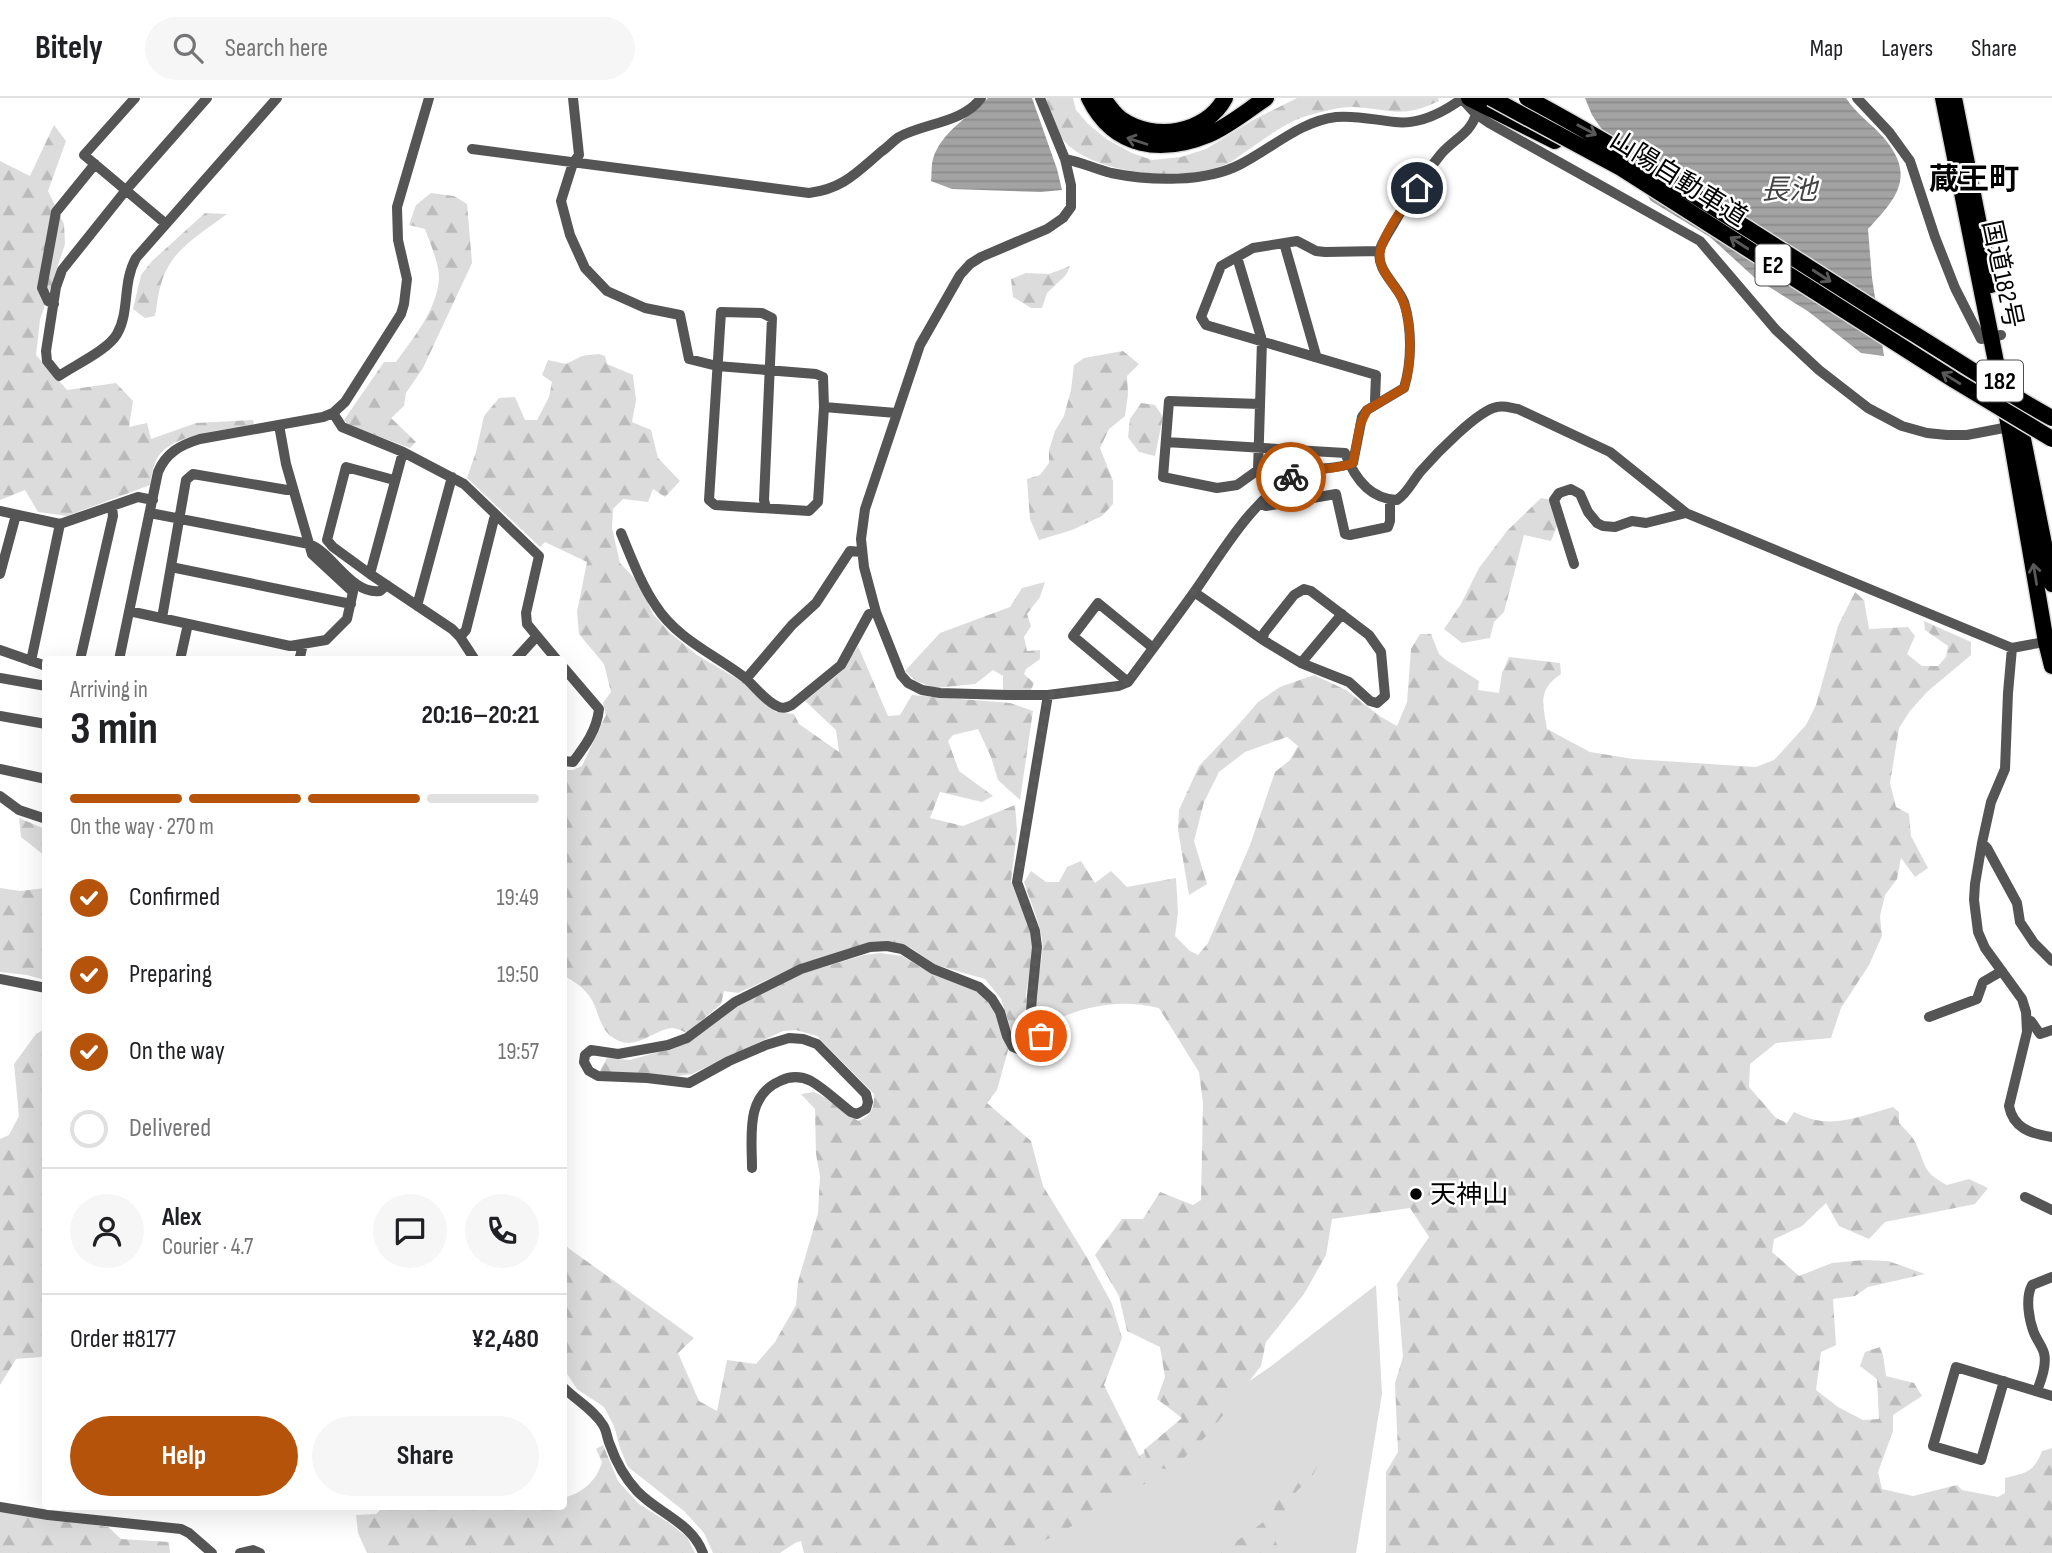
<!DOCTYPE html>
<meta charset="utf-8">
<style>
body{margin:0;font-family:"Sofia Sans Condensed","Noto Sans JP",sans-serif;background:#f6f6f6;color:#202124;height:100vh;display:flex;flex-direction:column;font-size:26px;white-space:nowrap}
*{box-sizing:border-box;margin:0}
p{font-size:23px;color:#757577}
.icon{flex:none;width:38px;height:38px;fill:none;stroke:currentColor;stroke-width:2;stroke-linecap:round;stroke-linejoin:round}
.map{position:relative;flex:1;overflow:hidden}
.drawer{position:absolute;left:42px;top:558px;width:525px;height:854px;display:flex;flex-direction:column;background:#fff;border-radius:7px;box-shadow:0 7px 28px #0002}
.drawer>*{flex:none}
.pin{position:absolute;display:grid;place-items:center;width:60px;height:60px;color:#fff;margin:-30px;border:4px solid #fff;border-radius:50%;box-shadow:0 2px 7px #0007}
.courier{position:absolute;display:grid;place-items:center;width:70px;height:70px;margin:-35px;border:5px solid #b45309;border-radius:50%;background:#fff;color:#222;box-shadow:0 2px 9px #0007}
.head em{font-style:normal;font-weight:700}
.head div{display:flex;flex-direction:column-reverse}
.head{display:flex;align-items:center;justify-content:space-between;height:119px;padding:0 28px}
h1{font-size:46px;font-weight:700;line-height:52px}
.bar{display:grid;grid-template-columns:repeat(4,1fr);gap:10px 7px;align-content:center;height:84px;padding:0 28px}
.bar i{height:9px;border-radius:5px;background:#e0e0e0}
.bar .selected{background:#b45309}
.bar p{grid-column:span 4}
.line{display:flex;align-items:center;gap:18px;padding:0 28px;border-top:2px solid #e0e0e0}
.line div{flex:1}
.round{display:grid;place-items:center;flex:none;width:74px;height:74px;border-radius:37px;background:#f6f6f6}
ol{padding:0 28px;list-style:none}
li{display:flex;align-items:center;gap:21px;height:77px}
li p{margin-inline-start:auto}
li .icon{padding:7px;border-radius:50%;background:#b45309;color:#fff;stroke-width:4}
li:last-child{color:#757577}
li i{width:38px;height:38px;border:4px solid #e0e0e0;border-radius:50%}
.button{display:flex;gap:14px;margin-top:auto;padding:14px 28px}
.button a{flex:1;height:80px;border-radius:42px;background:#b45309;color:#fff;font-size:28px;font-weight:700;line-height:80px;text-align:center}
.button a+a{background:#f6f6f6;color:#202124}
header{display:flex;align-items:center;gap:42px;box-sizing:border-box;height:98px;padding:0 35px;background:#fff;border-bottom:2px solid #e0e0e0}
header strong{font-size:33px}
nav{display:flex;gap:38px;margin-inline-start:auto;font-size:24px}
.search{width:490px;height:63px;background:#f6f6f6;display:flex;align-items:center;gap:18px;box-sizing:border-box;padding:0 24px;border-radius:38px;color:#757577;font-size:26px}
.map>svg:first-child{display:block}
.green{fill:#dcdcdc}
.forest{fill:url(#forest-firs)}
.water{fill:url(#water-rules)}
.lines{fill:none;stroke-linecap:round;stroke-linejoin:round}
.highway-casing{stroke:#dbdbdb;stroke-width:19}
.minor{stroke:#555;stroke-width:10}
.highway{stroke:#000;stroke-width:16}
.highway-bridge-casing{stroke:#dbdbdb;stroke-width:19;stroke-linecap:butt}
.highway-bridge{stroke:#000;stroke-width:16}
.oneway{stroke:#595959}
.done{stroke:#595959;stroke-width:7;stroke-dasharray:0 12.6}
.route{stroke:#b45309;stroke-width:9}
.poi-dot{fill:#000;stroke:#fff;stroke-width:2.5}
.labels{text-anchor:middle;stroke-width:5;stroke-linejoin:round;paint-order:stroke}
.shield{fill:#fff;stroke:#4c4c4c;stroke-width:2}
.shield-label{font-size:24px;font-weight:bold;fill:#000}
.street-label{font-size:26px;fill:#000;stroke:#fff}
.poi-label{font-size:26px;fill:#000;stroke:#fff;text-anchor:start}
.water-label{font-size:28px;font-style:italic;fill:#444;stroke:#fff}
.quarter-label{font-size:30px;font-weight:bold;fill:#000;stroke:#fff}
</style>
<header>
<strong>Bitely</strong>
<div class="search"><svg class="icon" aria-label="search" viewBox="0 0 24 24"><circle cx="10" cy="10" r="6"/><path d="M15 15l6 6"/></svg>Search here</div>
<nav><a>Map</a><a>Layers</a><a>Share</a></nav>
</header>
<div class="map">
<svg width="2052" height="1455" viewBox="0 0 2052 1455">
<defs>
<pattern id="forest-firs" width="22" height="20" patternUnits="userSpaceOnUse" patternTransform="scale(1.75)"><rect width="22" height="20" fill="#dcdcdc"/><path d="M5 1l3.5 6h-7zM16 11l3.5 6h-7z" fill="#bbb"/></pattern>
<pattern id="water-rules" width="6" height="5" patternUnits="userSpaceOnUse" patternTransform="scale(1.75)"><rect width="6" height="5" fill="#a3a3a3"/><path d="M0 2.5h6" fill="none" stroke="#8b8b8b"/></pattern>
</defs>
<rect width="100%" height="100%" fill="#fff"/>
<path class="green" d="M1376,1187L1382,1296L1356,1455H897L1032,1431L1270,1269Z"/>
<path class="forest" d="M1046,0H1073L1076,12L1089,27L1108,42L1132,55L1152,62L1181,59L1206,51L1253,22L1297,0H1438L1439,3C1399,22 1389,10 1351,9C1339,9 1325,13 1314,16C1289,21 1266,40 1245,54C1239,58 1233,63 1227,66C1186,84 1097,78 1065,44C1054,32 1051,15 1046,0Z
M54,27L66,43L48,93L64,126L65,146L40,222L36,257L67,292L116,285L133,303L129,329L147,325L151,341L196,325L253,322L254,327C227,332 179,334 160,356C153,364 152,376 150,387L67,418L38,414L25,392L0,402V63L30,78Z
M431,95L454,98L467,106L472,165L423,270L406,295L404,308L391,320L416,344L410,350L348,327L344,322L384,264H396C414,239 437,212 439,180C439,165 430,145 425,131L409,127L416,107Z
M205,115L227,116C206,132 179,147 167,171C159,185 158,202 155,218L145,220L133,211L141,177L152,163Z
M1070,168L1066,177L1047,195L1042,210H1031L1013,199L1011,181L1026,175L1049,176Z
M1123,253L1139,266L1127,278L1128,296L1125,318L1109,331L1100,350L1113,383V406L1102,418L1072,432L1039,442L1030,421L1027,381L1040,377L1049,365V352L1055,333L1064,318L1071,292L1074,267L1084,260Z
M599,256L605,258L607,266L633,277L636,302L632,324L651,332L658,360L680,383L665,399L653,391L648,404L623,401L613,411L612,430L620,465L639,485L653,516L669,534L697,557L741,583L776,614L794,616L799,626L839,654L836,632L805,603L842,573L858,548L888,618L900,617L912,597L1010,605L1033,613L1020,702L998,682L991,659L978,631L953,637L948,643L959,673L993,698L982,704L940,694L930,720L963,728L1015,707L1017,732L1011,783L1033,840L1031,868L1026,895L1028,926L1013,937L1001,901L985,881L936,867L911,850L895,845L806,864L738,895L724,893L721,906L687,935C682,933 677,930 672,930C653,932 638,951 619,943C596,933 601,910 586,894C580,887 572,882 564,878V672H573L582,668L606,617L603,605L611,594L604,566L579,536L577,514L587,464L545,444L540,449L467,380L476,354L484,318L499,300L515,299L525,322H537L549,299L552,284L542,277L548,262L566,266L582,258Z
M1141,305L1155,307L1163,319L1155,358L1139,354L1128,339L1130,321Z
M1541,400L1552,402L1557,428L1551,443L1524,437L1504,514L1494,524L1490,540L1462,545L1444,531L1461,506L1479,470L1507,433Z
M1045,484L1040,499L1027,516L1031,528L1024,539L1027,553L1040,552V561L1026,571L1024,576L1034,585L1031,592H1003V578L993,572L975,586L935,590L916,583L905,573L940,535L1010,509L1022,490Z
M1855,494L1864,502L1869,531L1908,529L1915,538L1907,556L1922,568H1938L1946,559L1948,548L1925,532L1924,523L1971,544V557L1927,594L1910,613L1899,630L1890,685L1896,709L1909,716L1911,738L1928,770L1915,779L1901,760L1897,781L1885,797L1880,818L1882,838L1869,867L1841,910L1831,940L1776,945L1750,966L1749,989L1776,1020L1787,1025L1794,1014C1830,1033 1857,1019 1893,1009L1899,1014V1025C1904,1030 1910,1036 1914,1042C1927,1066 1920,1073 1947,1087L1969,1081L1988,1090L1975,1106L1885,1124L1869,1141L1839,1128L1826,1105L1802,1128L1774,1141L1772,1154L1799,1178L1832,1165L1864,1162L1888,1163L1925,1176L1868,1189L1855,1198L1833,1201L1836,1247L1821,1254L1816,1292L1838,1309L1863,1322L1879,1321L1877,1281L1860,1268L1865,1254L1880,1249L1883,1257L1886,1278L1914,1285L1922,1298L1893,1317V1333L1878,1374L1882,1391L1913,1398L1957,1387L1962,1392L1998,1399L2005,1395V1380C2026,1375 2034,1374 2042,1353L2052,1350V1455H1385L1386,1453V1374L1398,1354L1395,1285L1403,1259L1397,1186L1429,1139L1410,1110L1332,1121L1326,1157L1304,1196L1266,1244L1261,1268L1210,1334L1178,1366L1165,1371L1148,1368L1144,1352L1182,1320L1157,1301L1165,1279L1160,1249L1127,1233L1119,1198L1095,1157L1122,1121H1143L1160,1094L1193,1107L1201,1102L1203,1005L1199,974L1159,910C1120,900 1082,908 1047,926C1023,901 1046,871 1042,842C1040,824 1029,801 1024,784L1031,773L1046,784H1059L1067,769L1081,763L1095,785L1111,773L1127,789L1176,780L1178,815L1175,838L1190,853L1198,857L1208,845L1250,747L1275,674L1290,662L1298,648L1287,639L1245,654L1219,674L1204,704L1194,743L1207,786L1189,797L1178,732L1179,712L1199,668L1240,625L1258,604L1280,589L1314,577L1346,592L1381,619L1397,628L1407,604L1411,551L1420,536H1431L1439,556L1446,562L1479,583L1478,592L1499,595L1502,575L1509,559L1560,565L1561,576C1537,592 1543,606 1547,631L1590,654L1633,661L1756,669L1774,662L1806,627L1816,607L1838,528Z
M19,720L45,731V758L21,739Z
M0,790L20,793L45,790V882L27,877L0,874Z
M880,855L902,858L934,877L979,893L999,918L1009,949L997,992L987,1005L1031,1043L1043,1088L1086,1158L1112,1206L1122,1240L1104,1287L1147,1373L1155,1380L1063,1433L1020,1455H804L801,1443L795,1445L780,1455H713L704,1435L684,1413L628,1369L620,1350L614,1328L604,1309L577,1291L564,1271V1147L694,1240L678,1255L699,1303L717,1313L727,1262L756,1266L775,1244L796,1207L798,1184L818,1115L820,1078L816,1056L815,1011L801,996L814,994L832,1003L858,1023C872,1017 874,1011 874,996L817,938L796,932L783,933L692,976L672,979L607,977L600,973L607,960L630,962L686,946L738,907L791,879L864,857Z
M45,931V1255L41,1259L16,1261L0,1287V1041L9,1037L19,1018L14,966L36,936Z
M603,1347L618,1383L639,1406L669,1425L687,1439L695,1455H367L358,1435L356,1417L376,1416L383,1409H564V1400C583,1394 596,1384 602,1364L596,1351Z
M1318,1366L1313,1377L1290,1400L1285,1420L1272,1436L1281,1455H1220L1272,1418L1279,1395L1297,1370Z
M0,1412L108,1429L121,1441L169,1444L170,1455H0Z"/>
<path class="water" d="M988,0H1032L1057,71L1062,92L1041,94L952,91L931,83C932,76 931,67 933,61C941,34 969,19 988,0Z
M1585,0H1846C1856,16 1872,26 1884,40C1916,78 1897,100 1868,131L1872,180L1884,258L1861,255L1809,214L1755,180L1710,139L1651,103L1592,17Z"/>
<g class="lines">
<g class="highway-casing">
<path id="highway" d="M1089,0C1114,51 1162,56 1210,36C1230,27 1248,12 1266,0
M1103,0C1108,7 1114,16 1121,21C1154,44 1206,36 1225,0
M1469,0L1555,43
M1943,0L2009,329L2046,544L2052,568
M1954,0L1991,187
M2017,311L2052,486"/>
</g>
<path class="minor" d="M135,0L84,57L166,126
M207,0L126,92L62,172L56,189L46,253L47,263L59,278C75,267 108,252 117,236C130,214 122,185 136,160L277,0
M573,0L579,57L573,65L561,103L570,137L585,170L607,193L645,210L680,217L689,261L717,268L816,276L823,279L824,309L896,315
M1040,0L1065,61L1071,87V109L1063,120L1047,131L981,159L970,166L960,177L920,247L865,411L861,441L864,469L876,514L901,577L908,585L922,592L940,595L1007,597H1048L1118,588L1128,584C1150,554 1173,524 1195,493C1223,453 1249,407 1291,379C1309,367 1334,373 1353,365L1362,319L1367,312L1404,290C1412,264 1412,230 1404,204C1397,186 1375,172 1380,151C1383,143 1388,135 1393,127C1407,102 1423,78 1441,56C1454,41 1471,35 1476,16L1462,1
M1857,0L1889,34L1910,63L1935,139L1955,190L1981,241L2001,237
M1476,16L1489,25L1700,143L1776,232L1819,272L1868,310L1902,328L1927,335L1947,337H1967L2014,328
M472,51L809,95C843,91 857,74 882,53C888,49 893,43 899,39C924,25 963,25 981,0
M1065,61C1081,64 1095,71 1111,75C1150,83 1205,85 1241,66C1272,50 1301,23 1336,19C1356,17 1375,22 1395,24C1419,27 1444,14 1463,0
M1284,145L1316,257L1314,259
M1237,159L1261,239L1262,243L1258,372L1237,387L1217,390L1163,379L1169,303L1260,306
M54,206L48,203L42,190L56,114L95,66
M1377,306L1375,302L1376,277L1206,227L1201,219L1221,168L1253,150L1297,143L1316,153L1325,154L1380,153
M333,315L342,329L403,354L464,386L539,458L526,515L527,526L557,562
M1166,344L1345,355C1354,379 1369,401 1397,402C1408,395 1413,382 1421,373C1435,357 1478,312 1497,309C1504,307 1511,310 1518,311L1610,354L1686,415L2012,550L2049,543
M394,382L346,369L327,442L333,449L370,476L452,531L460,539L475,562
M1260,406L1266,408L1336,396L1345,436L1350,437L1388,429L1390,423V402
M766,410L764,402L772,220L762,215L721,214L709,402L715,407L809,413L818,404L824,309
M0,413L60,426L138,399L153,402
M150,415L309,446C333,455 351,497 380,493L387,487
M621,435C631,459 641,486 656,508C676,540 715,557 744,579C755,588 764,602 777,608C782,611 786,610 792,607L841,567L869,516L876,514
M1574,466L1554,402L1559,395L1571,391L1580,396L1588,414L1597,425L1603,428L1615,429L1632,423L1646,425L1686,415
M171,469L351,506
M0,476L16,417
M370,476L403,354
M1194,494L1263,542L1301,565L1349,584L1370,603L1377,605L1385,598L1381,554L1369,537L1311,493L1304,491L1294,497L1264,535L1263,542
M417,508L452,379
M129,513L290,548L326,542L347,521L353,494L312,456L286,366L279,327
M162,520L186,382L193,376L287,392L293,391
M460,539L466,532L494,421L498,419
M2012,550L2008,595L2005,671L1991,704L1982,745L1975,786L1974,802L1978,834L1985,850L2022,901L2026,914L2027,934L2009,1008C2013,1030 2031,1036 2052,1039
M0,552L46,568
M80,562L113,418L112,408
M119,562L158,374C166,355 180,347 200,341L323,319L333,315L345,304L401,216L404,206L407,181L398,142L397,109L429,0
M180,562L188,526
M298,562L300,559L303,546
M515,562L537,538
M31,563L60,426
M1301,565L1342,516
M564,570L599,611C597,632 585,648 573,664L564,663
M0,580L46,588
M746,581L792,527L816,505L850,453L861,454
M1128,584L1073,538L1098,505L1153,550
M0,618L46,626
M0,671L46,681
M0,698L19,712L46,721
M1982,745L1987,750L2017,805L2020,824L2034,845L2052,863
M0,881L46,890
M1929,919L1977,901L1983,884L2002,873
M2027,922L2031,923L2040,936L2052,932
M752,1070C752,1038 745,998 780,983C790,978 801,978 811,983C825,991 838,1004 851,1014L857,1016L866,1011L868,1004L866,996L817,946L803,941L789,940L766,947L729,963L689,985L647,980L598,978L589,973L584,964L585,957L591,952L618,956L668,947L687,940L735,904L801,871L870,849L887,848L902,851L933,871L979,889L992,901L1000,914L1007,938L1013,949L1027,955L1034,953L1041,945V938L1031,915L1032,898L1037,849L1035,833L1017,784L1048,597
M2025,1099L2052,1112
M2004,1283L1981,1362L1933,1348L1956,1269L2052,1298
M564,1290C576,1302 594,1312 603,1327C607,1333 607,1341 610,1347C616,1364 625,1380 637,1393C659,1416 691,1424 703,1455
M2037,1293C2041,1282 2047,1267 2044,1255C2042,1248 2037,1242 2034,1235C2029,1222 2025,1200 2032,1187L2052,1179
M0,1409L48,1417L181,1431L189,1435L212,1455
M240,1455L253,1452L260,1455"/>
<use href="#highway" class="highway"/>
<g class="highway-bridge-casing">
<path id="highway-bridge" d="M1491,0L1621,70L1954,282L2052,341
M1527,0C1661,72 1787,157 1916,237C1961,265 2006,295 2052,320"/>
</g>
<use href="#highway-bridge" class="highway-bridge"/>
</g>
<defs><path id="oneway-shaft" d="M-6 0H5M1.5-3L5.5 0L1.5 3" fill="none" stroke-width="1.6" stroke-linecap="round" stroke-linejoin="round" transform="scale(1.75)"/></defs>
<g class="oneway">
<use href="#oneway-shaft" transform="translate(1587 32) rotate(28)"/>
<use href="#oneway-shaft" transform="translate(1137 43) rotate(-162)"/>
<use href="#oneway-shaft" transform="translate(1739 145) rotate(-147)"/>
<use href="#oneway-shaft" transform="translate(1822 178) rotate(33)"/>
<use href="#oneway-shaft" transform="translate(1951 280) rotate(-148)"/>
<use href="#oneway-shaft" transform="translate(2035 476) rotate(-99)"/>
</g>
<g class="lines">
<path class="done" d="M1041,938L1031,915V898L1037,849L1035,833L1017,784L1048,597L1118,588L1128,584L1234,437L1260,405L1291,379"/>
<path class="route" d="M1291,379C1310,369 1333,373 1353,365L1360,327L1367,312L1404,290C1412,265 1413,223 1401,199C1394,185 1378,172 1380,156C1381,139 1406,104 1417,90"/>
</g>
<circle class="poi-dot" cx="1416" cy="1096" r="7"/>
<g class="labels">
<g class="shield">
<rect x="1755.5" y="146.5" width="35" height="41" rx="5"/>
<rect x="1977" y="262.5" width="46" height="41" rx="5"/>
</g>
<g class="shield-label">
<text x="1773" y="175">E2</text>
<text x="2000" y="291">182</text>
</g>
<g class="street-label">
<text transform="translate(1679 80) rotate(32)" y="9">山陽自動車道</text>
<text transform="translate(2003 176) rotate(78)" y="9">国道182号</text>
</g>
<g class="poi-label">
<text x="1430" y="1105">天神山</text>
</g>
<g class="water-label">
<text x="1789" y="101">長池</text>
</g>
<g class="quarter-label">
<text x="1974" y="91">蔵王町</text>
</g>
</g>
</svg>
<div class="pin" style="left:1041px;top:938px;background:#ea580c"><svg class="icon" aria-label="bag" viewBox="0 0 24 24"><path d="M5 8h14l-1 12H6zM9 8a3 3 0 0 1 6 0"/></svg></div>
<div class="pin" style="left:1417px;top:90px;background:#1f2937"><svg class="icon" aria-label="home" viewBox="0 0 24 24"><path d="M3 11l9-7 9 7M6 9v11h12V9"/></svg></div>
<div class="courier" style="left:1291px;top:379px"><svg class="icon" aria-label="bike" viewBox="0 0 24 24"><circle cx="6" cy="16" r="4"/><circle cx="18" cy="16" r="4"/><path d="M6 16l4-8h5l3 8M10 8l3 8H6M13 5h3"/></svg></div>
<section class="drawer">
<div class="head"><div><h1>3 min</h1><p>Arriving in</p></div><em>20:16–20:21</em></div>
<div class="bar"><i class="selected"></i><i class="selected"></i><i class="selected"></i><i></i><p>On the way · 270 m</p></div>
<ol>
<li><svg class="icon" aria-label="check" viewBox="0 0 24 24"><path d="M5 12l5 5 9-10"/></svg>Confirmed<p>19:49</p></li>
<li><svg class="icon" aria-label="check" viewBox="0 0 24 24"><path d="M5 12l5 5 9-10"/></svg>Preparing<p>19:50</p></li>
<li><svg class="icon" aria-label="check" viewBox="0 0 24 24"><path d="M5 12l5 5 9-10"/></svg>On the way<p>19:57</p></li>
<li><i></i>Delivered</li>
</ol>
<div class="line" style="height:126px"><a class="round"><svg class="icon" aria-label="person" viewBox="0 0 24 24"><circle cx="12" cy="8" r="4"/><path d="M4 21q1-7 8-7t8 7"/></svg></a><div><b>Alex</b><p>Courier · 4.7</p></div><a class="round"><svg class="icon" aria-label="chat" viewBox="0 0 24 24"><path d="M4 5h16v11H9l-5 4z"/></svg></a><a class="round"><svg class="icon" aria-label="phone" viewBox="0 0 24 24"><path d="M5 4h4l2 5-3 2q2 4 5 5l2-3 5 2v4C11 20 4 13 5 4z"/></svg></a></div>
<div class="line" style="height:91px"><div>Order #8177</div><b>¥2,480</b></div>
<div class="button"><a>Help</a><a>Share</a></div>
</section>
</div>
